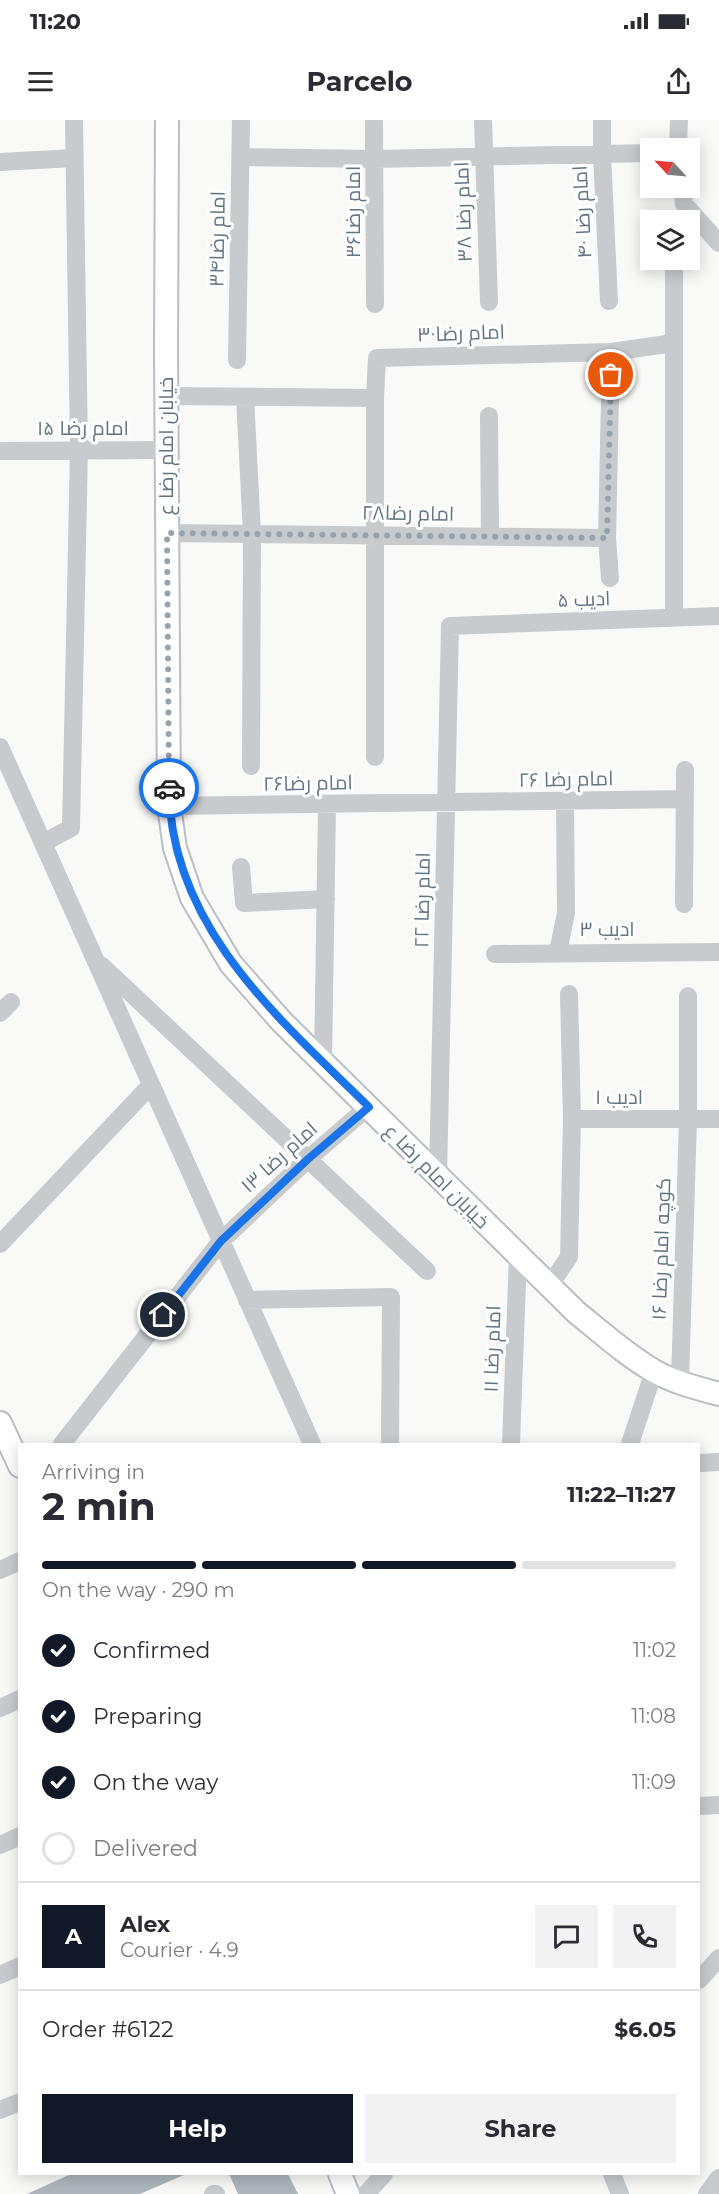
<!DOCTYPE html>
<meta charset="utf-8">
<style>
body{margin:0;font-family:Montserrat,Cairo,sans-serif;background:#f2f2f3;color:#2b2b33;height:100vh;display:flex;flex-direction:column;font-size:22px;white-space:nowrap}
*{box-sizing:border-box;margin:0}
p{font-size:20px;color:#7c7c81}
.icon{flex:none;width:33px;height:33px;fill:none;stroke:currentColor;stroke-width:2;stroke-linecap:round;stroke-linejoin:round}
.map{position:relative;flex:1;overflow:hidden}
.panel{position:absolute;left:18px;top:1323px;width:682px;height:732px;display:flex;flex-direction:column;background:#fff;border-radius:0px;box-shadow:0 3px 15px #0003}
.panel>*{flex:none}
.needle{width:39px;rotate:296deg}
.buttons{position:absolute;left:640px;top:18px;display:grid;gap:12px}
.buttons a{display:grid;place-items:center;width:60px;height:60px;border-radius:0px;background:#fff;box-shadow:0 3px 15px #0003;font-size:30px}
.pin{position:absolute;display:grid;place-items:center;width:51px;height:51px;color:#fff;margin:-26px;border:3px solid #fff;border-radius:50%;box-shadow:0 2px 6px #0007}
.courier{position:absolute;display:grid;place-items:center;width:60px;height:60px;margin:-30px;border:4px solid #1a73e8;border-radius:50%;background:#fff;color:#222;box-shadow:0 2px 8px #0007}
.summary em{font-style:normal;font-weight:700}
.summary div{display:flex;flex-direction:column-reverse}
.summary{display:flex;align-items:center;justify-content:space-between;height:102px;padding:0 24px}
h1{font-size:39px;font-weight:700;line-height:45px}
.bar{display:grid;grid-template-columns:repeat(4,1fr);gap:9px 6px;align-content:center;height:72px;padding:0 24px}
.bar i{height:8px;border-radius:4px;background:#e1e1e2}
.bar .selected{background:#111827}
.bar p{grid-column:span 4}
.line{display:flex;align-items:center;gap:15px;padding:0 24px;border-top:2px solid #e1e1e2}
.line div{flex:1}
.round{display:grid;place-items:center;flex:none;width:63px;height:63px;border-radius:0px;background:#f2f2f3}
ol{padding:0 24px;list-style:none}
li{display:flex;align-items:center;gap:18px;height:66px}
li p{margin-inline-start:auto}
li .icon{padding:6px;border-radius:50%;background:#111827;color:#fff;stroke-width:4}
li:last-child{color:#7c7c81}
li i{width:33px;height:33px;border:3px solid #e1e1e2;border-radius:50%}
.primary-button{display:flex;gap:12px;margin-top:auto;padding:12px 24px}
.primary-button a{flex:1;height:69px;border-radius:0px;background:#111827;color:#fff;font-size:24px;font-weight:700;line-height:69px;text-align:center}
.primary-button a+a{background:#f2f2f3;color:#2b2b33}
.status{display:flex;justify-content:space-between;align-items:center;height:42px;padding:0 30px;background:#fff;direction:ltr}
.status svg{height:16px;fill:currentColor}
header{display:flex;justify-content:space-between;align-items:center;height:78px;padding:0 24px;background:#fff;font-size:27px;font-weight:700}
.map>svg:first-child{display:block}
.building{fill:#adb6bc}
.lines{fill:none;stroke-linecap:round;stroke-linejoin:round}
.major-casing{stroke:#babec2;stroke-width:26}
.minor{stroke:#c7cbce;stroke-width:18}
.major{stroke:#fff;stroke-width:22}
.done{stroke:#97a3ac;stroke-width:6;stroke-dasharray:0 10.8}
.route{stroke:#1a73e8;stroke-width:8}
.labels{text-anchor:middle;stroke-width:6;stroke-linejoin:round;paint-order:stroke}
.street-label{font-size:20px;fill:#627583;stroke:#fff}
</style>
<div class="status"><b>11:20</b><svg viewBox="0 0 49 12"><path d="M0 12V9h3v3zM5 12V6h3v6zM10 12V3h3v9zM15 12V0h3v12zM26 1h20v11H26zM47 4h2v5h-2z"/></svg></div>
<header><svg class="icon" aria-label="menu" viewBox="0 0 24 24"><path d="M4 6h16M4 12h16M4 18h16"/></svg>Parcelo<svg class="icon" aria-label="share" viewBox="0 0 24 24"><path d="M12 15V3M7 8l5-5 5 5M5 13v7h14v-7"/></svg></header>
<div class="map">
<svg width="719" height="2074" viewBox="0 0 719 2074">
<rect width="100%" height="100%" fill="#f9f9f7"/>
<path class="building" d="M71,2054H186L140,2074H27Z
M229,2054H288L298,2074H238Z"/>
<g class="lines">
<g class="major-casing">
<path id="major" d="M167,0L166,231L169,686L175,728L192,778L231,844L282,902L576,1192C601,1212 626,1235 654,1251C673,1262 697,1268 719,1274
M0,1303L20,1346
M340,2054L348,2074"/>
</g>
<path class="minor" d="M374,0L375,184
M483,0L489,182
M602,0V34L609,181
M678,28L679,0
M241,37L375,39L651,33
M0,42L74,38
M682,68L684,84L719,123
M611,232L674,223
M237,240L241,0
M166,276L375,278L377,238L611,232L607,418
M245,277L252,414L251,646
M489,296L490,416
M0,331L166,330
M167,413L607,418L610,458
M674,498V140
M0,627L312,1324
M375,637V278
M169,686L685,679
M43,723L71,708L79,330L74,0
M241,747L244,783L326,779
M684,784L685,650
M558,832L566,793L565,682
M495,834L719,832
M102,846L427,1151
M569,874L572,999H719
M0,893L11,882
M323,942L327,685
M438,1056L450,506L719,496
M0,1124L151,965
M549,1166L569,1137L572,999
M247,1180L391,1177L390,1324
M680,1261L688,999V876
M62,1324L221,1121L308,1039L368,987
M511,1324L518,1135
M630,1324L654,1251
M699,1343L719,1342
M0,1450L20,1441
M0,1588L20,1579
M699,1686L719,1685
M0,1725L20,1716
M0,1855L20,1846
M699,1860L719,1838
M0,1990L20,1982
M612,2054L620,2074
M213,2074H216
M366,2074L384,2054
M707,2074L719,2058"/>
<use href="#major" class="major"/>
</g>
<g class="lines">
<path class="done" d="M169,668L167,413L607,418L611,255"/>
<path class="route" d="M163,1195L221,1121L308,1039L369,987C278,898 170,806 169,668"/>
</g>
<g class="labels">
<g class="street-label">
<text transform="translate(353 92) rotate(-90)" y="7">امام رضا۳۶</text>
<text transform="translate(463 92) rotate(-92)" y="7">امام رضا ۳۸</text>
<text transform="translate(582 92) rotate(-93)" y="7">امام رضا ۴۰</text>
<text transform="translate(217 119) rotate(-89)" y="7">امام رضا۳۴</text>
<text transform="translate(461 213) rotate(-2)" y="7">امام رضا۳۰</text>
<text x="83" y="315">۱۵ امام رضا</text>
<text transform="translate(166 326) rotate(-90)" y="7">خیابان امام رضا ع</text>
<text transform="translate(408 393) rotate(1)" y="7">امام رضا۲۸</text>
<text transform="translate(584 479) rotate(-2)" y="7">ادیب ۵</text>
<text transform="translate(566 659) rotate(-1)" y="7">امام رضا ۲۶</text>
<text transform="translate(308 663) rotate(-1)" y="7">امام رضا۲۶</text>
<text transform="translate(422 780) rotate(-89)" y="7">امام رضا ۲۲</text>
<text x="607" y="816">ادیب ۳</text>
<text x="619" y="984">ادیب ۱</text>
<text transform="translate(279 1037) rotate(-42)" y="7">امام رضا ۱۳</text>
<text transform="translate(437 1056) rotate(45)" y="7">خیابان امام رضا ع</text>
<text transform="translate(661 1129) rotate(-88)" y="7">کوچه امام رضا ۱۶</text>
<text transform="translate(492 1229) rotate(-88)" y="7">امام رضا ۱۱</text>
</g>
</g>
</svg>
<div class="buttons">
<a><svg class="needle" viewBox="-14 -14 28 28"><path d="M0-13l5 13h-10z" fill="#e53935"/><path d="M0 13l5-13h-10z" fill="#7c7c81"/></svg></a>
<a><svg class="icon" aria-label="layers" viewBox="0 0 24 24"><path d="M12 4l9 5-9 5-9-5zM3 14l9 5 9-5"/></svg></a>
</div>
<div class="pin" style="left:611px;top:255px;background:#ea580c"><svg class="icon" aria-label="bag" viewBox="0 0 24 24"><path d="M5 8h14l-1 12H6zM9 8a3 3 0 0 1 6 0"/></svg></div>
<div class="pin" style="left:163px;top:1195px;background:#1f2937"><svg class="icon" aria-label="home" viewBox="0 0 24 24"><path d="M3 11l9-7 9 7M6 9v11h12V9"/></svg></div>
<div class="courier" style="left:169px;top:668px"><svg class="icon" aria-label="car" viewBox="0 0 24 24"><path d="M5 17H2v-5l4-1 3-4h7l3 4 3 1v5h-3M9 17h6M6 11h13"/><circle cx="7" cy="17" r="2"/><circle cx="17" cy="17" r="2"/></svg></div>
<section class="panel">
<div class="summary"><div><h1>2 min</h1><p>Arriving in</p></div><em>11:22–11:27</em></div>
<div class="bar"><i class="selected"></i><i class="selected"></i><i class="selected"></i><i></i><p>On the way · 290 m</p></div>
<ol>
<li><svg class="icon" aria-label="check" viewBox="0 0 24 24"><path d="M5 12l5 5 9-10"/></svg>Confirmed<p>11:02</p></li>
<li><svg class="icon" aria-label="check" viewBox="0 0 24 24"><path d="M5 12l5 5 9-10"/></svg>Preparing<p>11:08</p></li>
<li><svg class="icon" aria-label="check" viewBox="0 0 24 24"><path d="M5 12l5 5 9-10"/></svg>On the way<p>11:09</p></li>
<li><i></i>Delivered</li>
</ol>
<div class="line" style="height:108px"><b class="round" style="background:#111827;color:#fff">A</b><div><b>Alex</b><p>Courier · 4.9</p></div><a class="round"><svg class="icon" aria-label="chat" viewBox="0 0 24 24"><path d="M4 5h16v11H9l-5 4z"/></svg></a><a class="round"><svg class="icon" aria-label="phone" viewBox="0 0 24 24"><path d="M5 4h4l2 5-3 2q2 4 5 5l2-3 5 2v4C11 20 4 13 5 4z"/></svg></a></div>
<div class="line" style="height:78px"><div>Order #6122</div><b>$6.05</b></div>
<div class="primary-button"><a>Help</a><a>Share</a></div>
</section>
</div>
